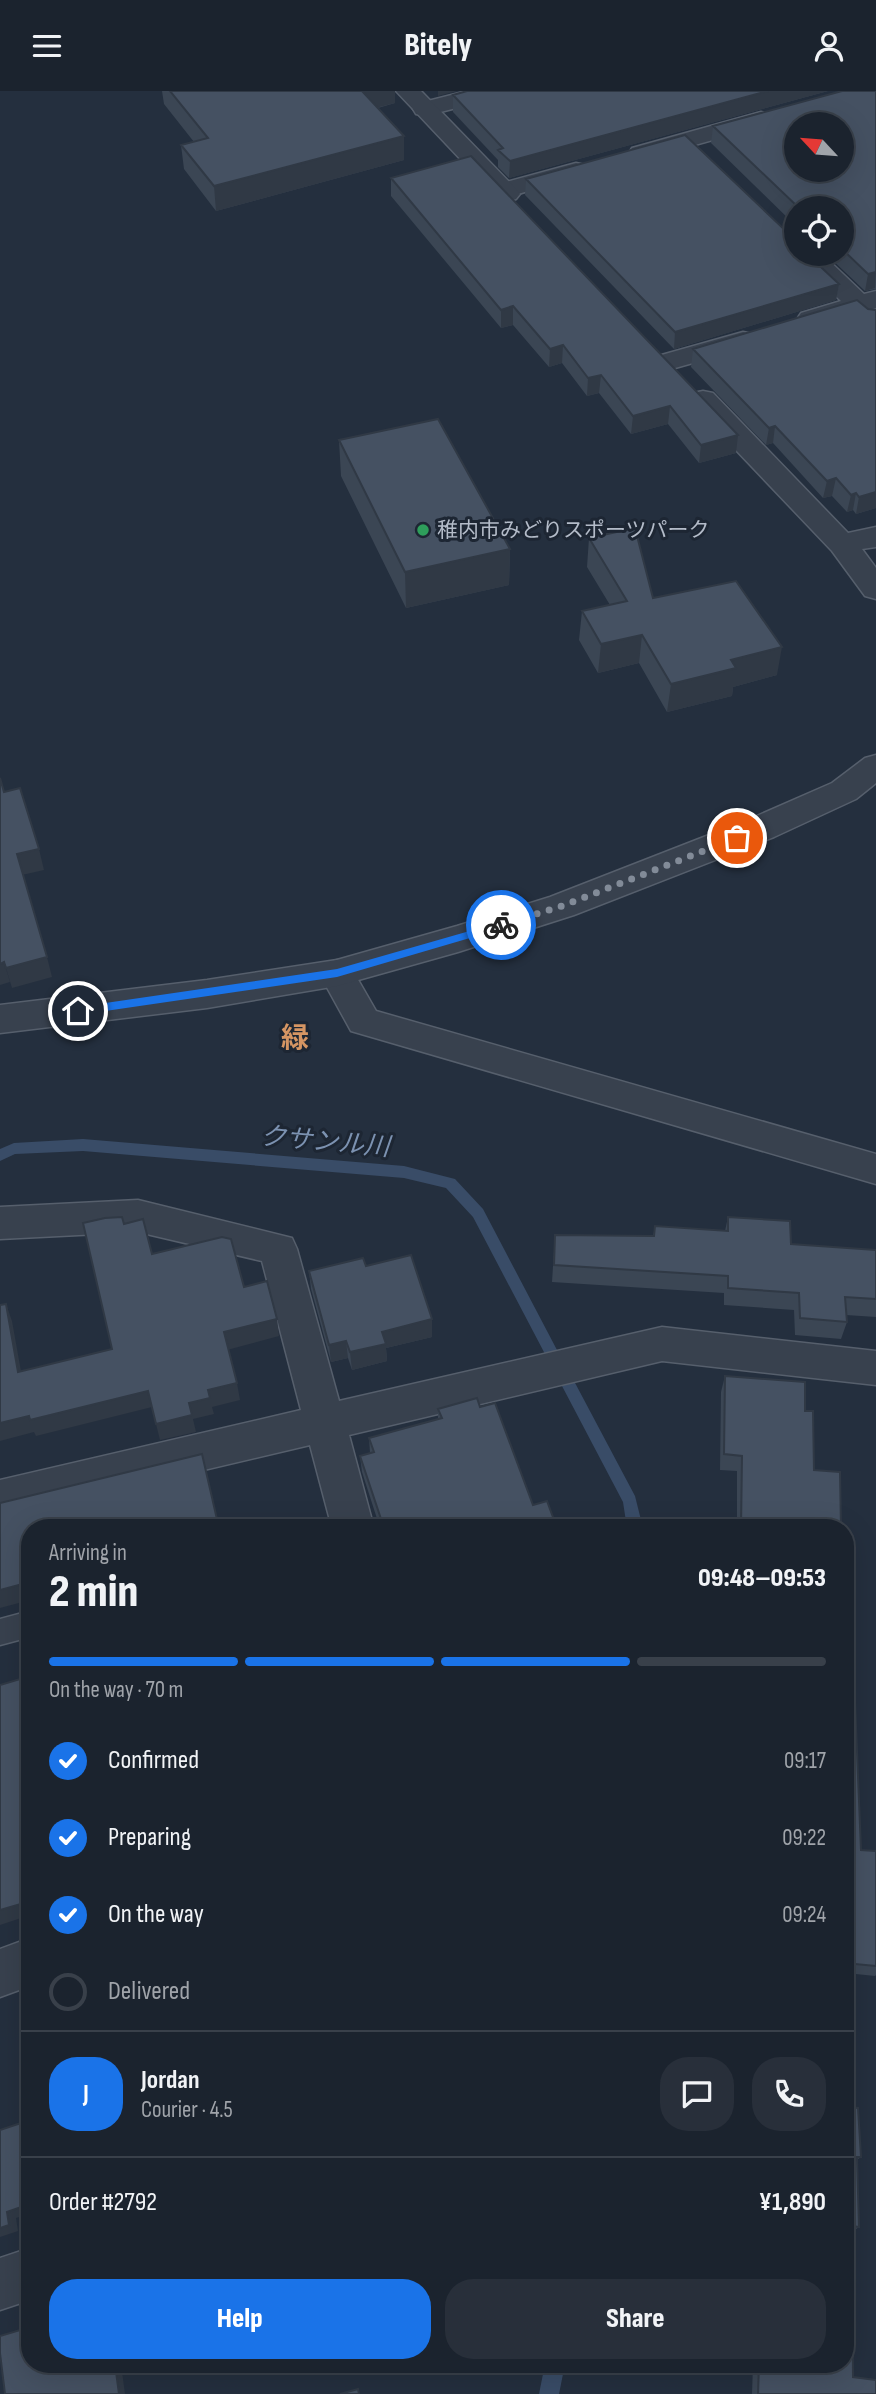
<!DOCTYPE html>
<meta charset="utf-8">
<style>
body{margin:0;font-family:"Sofia Sans Condensed","Noto Sans JP",sans-serif;background:#282f3a;color:#f1f3f6;height:100vh;display:flex;flex-direction:column;font-size:26px;white-space:nowrap}
*{box-sizing:border-box;margin:0}
p{font-size:23px;color:#a0a4aa}
.icon{flex:none;width:38px;height:38px;fill:none;stroke:currentColor;stroke-width:2;stroke-linecap:round;stroke-linejoin:round}
.map{position:relative;flex:1;overflow:hidden}
.panel{position:absolute;left:21px;top:1428px;width:833px;height:854px;display:flex;flex-direction:column;background:#1b232e;border-radius:28px;box-shadow:0 7px 28px #0002,0 0 0 2px #39404a}
.panel>*{flex:none}
.needle{width:46px;rotate:296deg}
.buttons{position:absolute;left:784px;top:21px;display:grid;gap:14px}
.buttons a{display:grid;place-items:center;width:70px;height:70px;border-radius:50%;background:#1b232e;box-shadow:0 7px 28px #0002,0 0 0 2px #39404a;font-size:35px}
.pin{position:absolute;display:grid;place-items:center;width:60px;height:60px;color:#fff;margin:-30px;border:4px solid #fff;border-radius:50%;box-shadow:0 2px 7px #0007}
.courier{position:absolute;display:grid;place-items:center;width:70px;height:70px;margin:-35px;border:5px solid #1a73e8;border-radius:50%;background:#fff;color:#222;box-shadow:0 2px 9px #0007}
.overview em{font-style:normal;font-weight:800}
.overview div{display:flex;flex-direction:column-reverse}
.overview{display:flex;align-items:center;justify-content:space-between;height:119px;padding:0 28px}
h1{font-size:46px;font-weight:800;line-height:52px}
.bar{display:grid;grid-template-columns:repeat(4,1fr);gap:10px 7px;align-content:center;height:84px;padding:0 28px}
.bar i{height:9px;border-radius:5px;background:#39404a}
.bar .on{background:#1a73e8}
.bar p{grid-column:span 4}
.line{display:flex;align-items:center;gap:18px;padding:0 28px;border-top:2px solid #39404a}
.line div{flex:1}
.round{display:grid;place-items:center;flex:none;width:74px;height:74px;border-radius:28px;background:#282f3a}
ol{padding:0 28px;list-style:none}
li{display:flex;align-items:center;gap:21px;height:77px}
li p{margin-inline-start:auto}
li .icon{padding:7px;border-radius:50%;background:#1a73e8;color:#fff;stroke-width:4}
li:last-child{color:#a0a4aa}
li i{width:38px;height:38px;border:4px solid #39404a;border-radius:50%}
.primary-button{display:flex;gap:14px;margin-top:auto;padding:14px 28px}
.primary-button a{flex:1;height:80px;border-radius:28px;background:#1a73e8;color:#fff;font-size:28px;font-weight:800;line-height:80px;text-align:center}
.primary-button a+a{background:#282f3a;color:#f1f3f6}
header{display:flex;justify-content:space-between;align-items:center;height:91px;padding:0 28px;background:#1b232e;font-size:32px;font-weight:800}
.map>svg:first-child{display:block}
.lines{fill:none;stroke-linecap:round;stroke-linejoin:round}
.stream{fill:#394c67;fill-rule:evenodd}
.service-casing{stroke:#565f6c;stroke-width:3}
.minor-casing{stroke:#565f6c;stroke-width:3}
.tertiary-casing{stroke:#565f6c;stroke-width:3}
.service{fill:#38414e;fill-rule:evenodd}
.minor{fill:#38414e;fill-rule:evenodd}
.tertiary{fill:#38414e;fill-rule:evenodd}
.wall{fill:#3b4654}
.shaded-wall{fill:#303945}
.building{fill:#455162;stroke:#303945;stroke-width:2;fill-rule:evenodd}
.route{fill:#1a73e8}
.done{stroke:#828b98;stroke-width:7;stroke-dasharray:0 12.6}
.leisure-dot{fill:#2e9e5b;stroke:#1d2633;stroke-width:2.5}
.labels{text-anchor:middle;stroke-width:6;stroke-linejoin:round;paint-order:stroke}
.far-poi-label{font-size:21px;fill:#b4bcc9;stroke:#1d2633;text-anchor:start}
.water-label{font-size:26px;font-style:italic;fill:#7c92b1;stroke:#1d2633}
.quarter-label{font-size:28px;font-weight:bold;fill:#d59563;stroke:#1d2633}
</style>
<header><svg class="icon" aria-label="menu" viewBox="0 0 24 24"><path d="M4 6h16M4 12h16M4 18h16"/></svg>Bitely<svg class="icon" aria-label="person" viewBox="0 0 24 24"><circle cx="12" cy="8" r="4"/><path d="M4 21q1-7 8-7t8 7"/></svg></header>
<div class="map">
<svg width="876" height="2303" viewBox="0 0 876 2303">
<rect width="100%" height="100%" fill="#242f3e"/>
<g class="lines">
<path class="stream" d="M83,1048L404,1075L455,1088L483,1118L557,1259L555,1263L550,1265L545,1263L473,1126L446,1097L404,1087L83,1060L15,1063L0,1070V1058L14,1052Z
M569,1289L574,1290L635,1405L643,1437H627L623,1411L562,1295L564,1290Z
M545,2273H565L559,2303H539Z"/>
<g class="service-casing">
<path id="service" d="M30,1520V1546L0,1554V1528Z"/>
</g>
<g class="minor-casing">
<path id="minor" d="M467,0H507L503,5L425,25L416,23L413,18L416,13Z
M761,21L770,23L773,28L770,33L641,69L632,67L629,62L632,57Z
M576,72L585,74L588,79L585,84L504,107L495,104L491,99L495,94Z
M796,160V163H822L864,203L876,200V217L810,236L801,234L797,228L801,222L841,210L798,169L794,163Z
M743,241L753,243L757,249L753,255L668,279L658,277L654,271L658,265Z
M337,869L349,873L376,920L876,1063V1093L351,940L319,882L325,873Z
M138,1109L292,1147L297,1158L339,1310L662,1236L876,1260V1294L662,1270L349,1344L374,1437H332L310,1354L0,1427V1389L301,1319L262,1170L138,1141L0,1148V1116Z
M30,1847V1895L0,1906V1858Z
M30,2157V2209L0,2219V2167Z"/>
</g>
<g class="tertiary-casing">
<path id="tertiary" d="M396,0H421L516,98L520,103L516,108L507,111L498,108Z
M703,300L713,302L848,442L876,436V456L862,458L876,477V508L865,505L832,460L693,314L689,308L693,302Z
M876,664V692L856,708L774,746L574,824L458,861L337,895L207,917L0,942V914L207,889L337,869L457,835L550,806L750,728L832,692L865,667Z"/>
</g>
<use href="#service" class="service"/>
<use href="#minor" class="minor"/>
<use href="#tertiary" class="tertiary"/>
</g>
<path class="wall" d="M162,0H395V12L378,17L404,69L216,120L184,78L181,54L194,51L164,13Z
M467,0H828L509,87L498,76V69L453,21V4Z
M876,0V198L865,200L826,163H842V117H796V135L711,52L713,35Z
M391,87L736,362L699,372L668,333L631,343L599,302L587,305L562,272L549,276L513,234L501,237L391,105Z
M526,88L789,143L796,163L839,193L836,209L674,258L525,104Z
M868,218L876,417L856,423L853,419L847,421L832,405L823,407L773,352L766,354L691,276L693,258Z
M339,349L510,458L509,494L406,517L341,385Z
M589,447L653,507L777,584L733,596L732,605L667,621L639,572L598,582L579,549L582,520L610,514L587,476Z
M728,1126L791,1153L876,1159V1226L846,1224L847,1231L841,1248L795,1244L794,1219L724,1214V1202L552,1191L555,1144L653,1145L655,1135L725,1140Z
M366,1175L432,1246L386,1257L387,1270L352,1279L348,1267L331,1271L311,1198L309,1180Z
M725,1285L805,1320L814,1379L841,1437H737V1380L720,1379L721,1301Z
M480,1316L533,1414L557,1437H380L362,1381L360,1365L370,1362L369,1347L438,1328V1318Z
M845,1586L861,1759L876,1760V1884L875,1885L846,1882L848,2016L861,2066L857,2069L859,2136L852,2141L853,2286L876,2303H752L753,2273H845Z"/>
<path class="shaded-wall" d="M360,0H395V12L360,21Z
M438,0H457L438,5Z
M768,0H828L509,87L510,70Z
M404,45V69L216,120L214,95Z
M876,181L875,197L865,200L868,183Z
M839,193L836,209L674,258L675,241Z
M513,215V234L501,237V219Z
M563,254L562,272L549,276L550,258Z
M601,284L599,302L587,305L588,287Z
M670,315L668,333L631,343L633,325Z
M775,335L773,352L766,354L769,337Z
M738,344L736,362L699,372L701,354Z
M836,387L832,405L823,407L827,390Z
M876,401V417L856,423L859,406Z
M856,402L853,419L847,421L851,404Z
M510,458L509,494L406,517L405,481Z
M642,544L639,572L598,582L601,553Z
M782,556L777,584L733,596L732,605L667,621L671,593L731,569Z
M39,758L44,779L22,784L17,763Z
M47,866L52,886L12,897L6,877Z
M4,871L10,891L0,894V873Z
M6,1213L12,1230L24,1297L18,1281Z
M277,1228L279,1245L227,1259L224,1241Z
M432,1228V1246L386,1257L387,1270L352,1279L350,1261L382,1241Z
M346,1250L348,1267L331,1271L329,1254Z
M237,1292L240,1309L212,1316L214,1323L193,1328L196,1341L160,1349L156,1333L208,1299Z
M148,1300L152,1316L36,1345L34,1341L0,1350V1332L29,1325Z
M30,1491V1509L0,1517V1499Z
M30,1630V1656L25,1632Z
M24,1812L30,1814V1824L0,1834V1819Z
M30,2113V2123L16,2127L18,2140L0,2146V2137L7,2121Z
M115,2273H121L125,2303H119Z"/>
<path class="building" d="M170,0H362L404,45L214,95L181,54L208,47Z
M467,0H768L510,70L498,59L503,57L453,4Z
M842,0H876V181L868,183L842,158V117H799L713,35ZM796,33H842V79H796Z
M685,44L789,143L794,145L796,149V163H807L839,193L675,241L526,88Z
M471,65L738,344L701,354L670,315L633,325L601,284L588,287L563,254L550,258L513,215L501,219L391,87Z
M857,209L868,218L876,219V401L859,406L856,402L851,404L836,387L827,390L775,335L769,337L693,258Z
M438,328L510,458L405,481L339,349Z
M635,437L653,507L736,490L782,556L731,569L736,577L671,593L642,544L601,553L582,520L627,510L589,447Z
M0,687L4,701L20,697L39,758L17,763L47,866L6,877L4,871L0,873Z
M122,1126L124,1133L143,1128L152,1163L222,1146L231,1148L244,1196L267,1190L277,1228L224,1241L237,1292L208,1299L210,1307L189,1312L192,1324L156,1333L148,1300L30,1329L29,1325L0,1332V1214L6,1213L18,1281L112,1258L83,1132L105,1127Z
M728,1126L790,1130L791,1153L876,1159V1208L845,1206L847,1231L800,1227L799,1202L728,1197V1185L554,1174L555,1144L654,1145L655,1135L728,1140Z
M411,1164L432,1228L382,1241L386,1253L350,1261L346,1250L329,1254L309,1180L363,1167L366,1175Z
M725,1285L805,1291V1320H813L814,1379L840,1381L841,1437H741L742,1365L724,1363Z
M477,1307L480,1316L495,1312L533,1414L547,1410L557,1437H384L360,1365L374,1361L369,1347L442,1327L438,1318Z
M202,1363L219,1437H30V1491L0,1499V1412Z
M30,1585V1630L25,1632L30,1656V1814L25,1816L24,1812L0,1819V1594Z
M845,1586H854L861,1759L876,1760V1875L845,1872L848,2016L858,2017L861,2066H857L859,2136L852,2135L853,2286L876,2289V2303H758L759,2273H845Z
M30,2029V2113L7,2121L9,2134L0,2137V2039Z
M30,2236V2273H115L119,2303H5L0,2262V2245Z
M358,2298L359,2303H340Z"/>
<path class="route" d="M501,831L504,832V837L337,886L78,924L72,920L78,916L337,878Z"/>
<g class="lines">
<path class="done" d="M501,834L562,815L737,747"/>
</g>
<circle class="leisure-dot" cx="423" cy="439" r="7"/>
<g class="labels">
<g class="far-poi-label">
<text x="437" y="446">稚内市みどりスポーツパーク</text>
</g>
<g class="water-label">
<text transform="translate(325 1050) rotate(5)" y="9">クサンル川</text>
</g>
<g class="quarter-label">
<text x="295" y="956">緑</text>
</g>
</g>
</svg>
<div class="buttons">
<a><svg class="needle" viewBox="-14 -14 28 28"><path d="M0-13l5 13h-10z" fill="#e53935"/><path d="M0 13l5-13h-10z" fill="#a0a4aa"/></svg></a>
<a><svg class="icon" aria-label="locate" viewBox="0 0 24 24"><circle cx="12" cy="12" r="6"/><path d="M12 2v4M12 18v4M2 12h4M18 12h4"/></svg></a>
</div>
<div class="pin" style="left:737px;top:747px;background:#ea580c"><svg class="icon" aria-label="bag" viewBox="0 0 24 24"><path d="M5 8h14l-1 12H6zM9 8a3 3 0 0 1 6 0"/></svg></div>
<div class="pin" style="left:78px;top:920px;background:#1f2937"><svg class="icon" aria-label="home" viewBox="0 0 24 24"><path d="M3 11l9-7 9 7M6 9v11h12V9"/></svg></div>
<div class="courier" style="left:501px;top:834px"><svg class="icon" aria-label="bike" viewBox="0 0 24 24"><circle cx="6" cy="16" r="4"/><circle cx="18" cy="16" r="4"/><path d="M6 16l4-8h5l3 8M10 8l3 8H6M13 5h3"/></svg></div>
<section class="panel">
<div class="overview"><div><h1>2 min</h1><p>Arriving in</p></div><em>09:48–09:53</em></div>
<div class="bar"><i class="on"></i><i class="on"></i><i class="on"></i><i></i><p>On the way · 70 m</p></div>
<ol>
<li><svg class="icon" aria-label="check" viewBox="0 0 24 24"><path d="M5 12l5 5 9-10"/></svg>Confirmed<p>09:17</p></li>
<li><svg class="icon" aria-label="check" viewBox="0 0 24 24"><path d="M5 12l5 5 9-10"/></svg>Preparing<p>09:22</p></li>
<li><svg class="icon" aria-label="check" viewBox="0 0 24 24"><path d="M5 12l5 5 9-10"/></svg>On the way<p>09:24</p></li>
<li><i></i>Delivered</li>
</ol>
<div class="line" style="height:126px"><b class="round" style="background:#1a73e8;color:#fff">J</b><div><b>Jordan</b><p>Courier · 4.5</p></div><a class="round"><svg class="icon" aria-label="chat" viewBox="0 0 24 24"><path d="M4 5h16v11H9l-5 4z"/></svg></a><a class="round"><svg class="icon" aria-label="phone" viewBox="0 0 24 24"><path d="M5 4h4l2 5-3 2q2 4 5 5l2-3 5 2v4C11 20 4 13 5 4z"/></svg></a></div>
<div class="line" style="height:91px"><div>Order #2792</div><b>¥1,890</b></div>
<div class="primary-button"><a>Help</a><a>Share</a></div>
</section>
</div>
